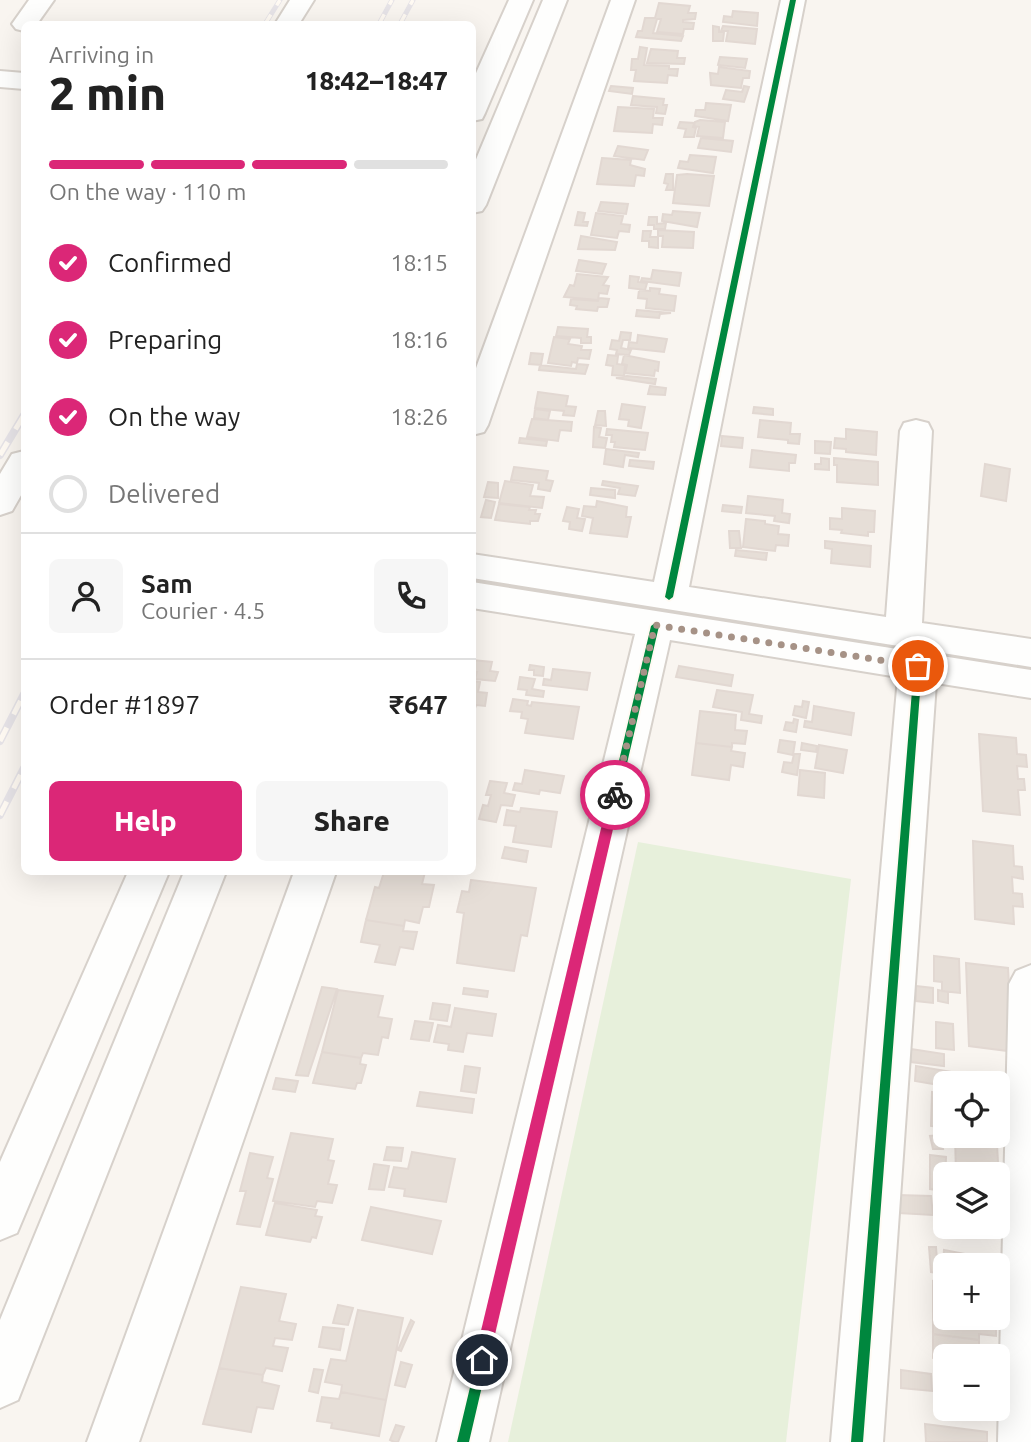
<!DOCTYPE html>
<meta charset="utf-8">
<style>
body{margin:0;font-family:Ubuntu,sans-serif;background:#f6f6f6;color:#222;height:100vh;display:flex;flex-direction:column;font-size:26px;white-space:nowrap}
*{box-sizing:border-box;margin:0}
p{font-size:23px;color:#767676}
.icon{flex:none;width:38px;height:38px;fill:none;stroke:currentColor;stroke-width:2;stroke-linecap:round;stroke-linejoin:round}
.map{position:relative;flex:1;overflow:hidden}
.panel{position:absolute;left:21px;top:21px;width:455px;height:854px;display:flex;flex-direction:column;background:#fff;border-radius:10px;box-shadow:0 7px 28px #0002}
.panel>*{flex:none}
.tools{position:absolute;left:933px;top:1071px;display:grid;gap:14px}
.tools a{display:grid;place-items:center;width:77px;height:77px;border-radius:10px;background:#fff;box-shadow:0 7px 28px #0002;font-size:35px}
.pin{position:absolute;display:grid;place-items:center;width:60px;height:60px;color:#fff;margin:-30px;border:4px solid #fff;border-radius:50%;box-shadow:0 2px 7px #0007}
.courier{position:absolute;display:grid;place-items:center;width:70px;height:70px;margin:-35px;border:5px solid #db2777;border-radius:50%;background:#fff;color:#222;box-shadow:0 2px 9px #0007}
.head em{font-style:normal;font-weight:800}
.head div{display:flex;flex-direction:column-reverse}
.head{display:flex;align-items:center;justify-content:space-between;height:119px;padding:0 28px}
h1{font-size:46px;font-weight:800;line-height:52px}
.bar{display:grid;grid-template-columns:repeat(4,1fr);gap:10px 7px;align-content:center;height:84px;padding:0 28px}
.bar i{height:9px;border-radius:5px;background:#e0e0e0}
.bar .on{background:#db2777}
.bar p{grid-column:span 4}
.line{display:flex;align-items:center;gap:18px;padding:0 28px;border-top:2px solid #e0e0e0}
.line div{flex:1}
.round{display:grid;place-items:center;flex:none;width:74px;height:74px;border-radius:10px;background:#f6f6f6}
ol{padding:0 28px;list-style:none}
li{display:flex;align-items:center;gap:21px;height:77px}
li p{margin-inline-start:auto}
li .icon{padding:7px;border-radius:50%;background:#db2777;color:#fff;stroke-width:4}
li:last-child{color:#767676}
li i{width:38px;height:38px;border:4px solid #e0e0e0;border-radius:50%}
.primary-button{display:flex;gap:14px;margin-top:auto;padding:14px 28px}
.primary-button a{flex:1;height:80px;border-radius:10px;background:#db2777;color:#fff;font-size:28px;font-weight:800;line-height:80px;text-align:center}
.primary-button a+a{background:#f6f6f6;color:#222}
.map>svg:first-child{display:block}
.green{fill:#e7f0db}
.building{fill:#e6ded7;stroke:#e2d8d2;stroke-width:2}
.lines{fill:none;stroke-linecap:round;stroke-linejoin:round}
.minor-casing{stroke:#d7d1cb;stroke-width:4}
.minor{fill:#fefefd;fill-rule:evenodd}
.rail-far1-casing{stroke:#e6e3e7;stroke-width:5}
.rail-casing{stroke:#e6e3e7;stroke-width:8}
.rail-far1{stroke:#fffaf3;stroke-width:3.5;stroke-dasharray:11;stroke-linecap:butt}
.rail{stroke:#fffaf3;stroke-width:5;stroke-dasharray:15;stroke-linecap:butt}
.cycleway-casing{stroke:#fffaf3;stroke-width:4}
.cycleway{fill:#00873e;fill-rule:evenodd}
.route{fill:#db2777}
.done{stroke:#a69286;stroke-width:7;stroke-dasharray:0 12.6}
</style>
<div class="map">
<svg width="1031" height="1442" viewBox="0 0 1031 1442">
<rect width="100%" height="100%" fill="#f9f5f0"/>
<path class="green" d="M638,842L851,879L786,1442H508Z"/>
<path class="building" d="M659,3L690,6L688,13H696L695,19L683,20V22L694,23L693,29H684L683,34L657,32L661,19H657L653,33L683,36L681,41L636,37L638,31H642L645,18H655Z
M733,11L758,13L757,26L723,22L724,16L732,17Z
M713,26L719,27V32H724L723,41H713Z
M723,26L757,29L755,44L726,41L728,31H721Z
M640,47L647,48L644,65L669,66V69H678L677,76L668,75L667,83L634,81L636,70H631L632,59H638Z
M651,49L678,51L677,58H685L684,64L647,63Z
M720,57L747,59L745,68L718,65Z
M719,67L750,71L749,78H743L741,88L711,85L710,73L718,74Z
M611,86L633,88L632,94L609,91Z
M744,86L749,87L744,102L723,99L726,90L742,92Z
M633,96L664,99L663,105H667L665,114L656,113L657,107L631,105Z
M706,103L731,105L728,121L695,116L696,110H705Z
M618,107L654,109L653,118H663L662,125L653,124L652,133L614,131Z
M700,120L725,122L723,138L697,136L699,127L694,126L695,122Z
M680,122L694,123L693,127L696,128L694,137H684L686,129L678,128Z
M701,138L733,141L731,152L698,148Z
M618,146L648,150L644,160L614,156Z
M690,155L716,157L713,173L678,168L680,161L688,162Z
M602,158L631,160L630,165L645,169L644,176L636,175L634,186L597,184Z
M666,174H673V190H666L668,184L664,183Z
M687,174L714,176L709,206L673,203L677,175Z
M601,202L628,204L626,214L598,211Z
M673,211L700,213L697,227L662,221L663,214L672,215Z
M578,212L585,213L583,222H588L587,226L575,225Z
M596,213L623,216L621,224L630,225L629,232L619,231L617,238L591,235Z
M649,217H657V224L666,223L665,229H654V225H648Z
M658,230L694,232L693,248L662,247L663,236H658Z
M643,231H651L650,237H658V248L649,247V241H642Z
M581,236L617,242L615,250L578,249Z
M579,260L606,264L602,274L576,271Z
M653,270L681,273L679,286L641,281L642,278L651,279Z
M577,274L608,277L603,285L609,286L607,294L599,293L598,300L564,297L570,285L574,286Z
M630,276L639,277L638,282L647,283L645,290L629,288Z
M650,288L660,289L659,294L676,296L674,311L646,308L647,299L638,298L639,290L650,291Z
M599,298L609,299L607,307H598L597,311L576,309L577,306L570,305L571,299L598,301Z
M637,310L671,313L660,314L659,318L636,316Z
M558,327L588,329L587,337H591V343H581V338L556,336Z
M621,332L631,333L630,340H623L621,348L631,350L629,355L616,354L617,350L610,349L612,340L619,341Z
M638,335L667,339L664,352L628,348L629,342L637,343Z
M554,337L570,339L568,344L582,346L581,350H591L589,359L578,358L577,363L572,362L571,366L548,363Z
M531,353L543,354L541,365L529,364Z
M608,355L618,356L617,364L625,365L624,376L612,375L613,366L606,365Z
M624,355L659,362L658,371L655,370L654,376L625,373L627,365L622,364Z
M577,364L588,365L585,374L539,370L540,365L576,369Z
M627,376L656,379L655,384L616,378Z
M650,386L666,388L665,395L648,394Z
M538,392L568,396L566,406L576,407L574,416L563,415L564,411L535,408Z
M622,404L645,407L641,428L628,426L629,420L619,419Z
M754,407L773,409V415L753,413Z
M535,409L550,411L548,420L534,418Z
M598,411H605L606,426L595,425Z
M532,419L572,422L571,431L560,430L558,441L527,437Z
M760,420L791,423L790,434H800L799,444L788,443V440L758,437Z
M594,427L601,428L599,437L607,438L605,448L593,447Z
M607,429L648,433L645,450L614,447L615,442H611L612,435H606Z
M846,429L877,432L876,455L846,452V449L834,448L835,438L846,439Z
M722,436L743,438L742,448L721,446Z
M520,438L547,441L546,446L519,443Z
M815,441L831,442L830,454L815,453Z
M606,449L639,453L638,457L625,455L623,467L604,464Z
M752,450L796,455L795,463H789V471L750,467Z
M821,458L829,459V470L815,469V464H821Z
M834,458L878,462V485L837,482V465H834Z
M630,460L654,462L653,469L629,466Z
M985,464L1010,469L1006,501L981,496Z
M514,467L548,471L546,480L553,481L550,491L538,489L539,483L511,480Z
M505,481L533,485L530,496L544,497L542,508L499,503Z
M603,481L638,486L635,496L618,494L620,488L602,485Z
M488,482L498,483V498L484,497Z
M591,488L615,490V498L590,495Z
M748,496L783,500L782,513L790,514L789,523L774,521L775,516L746,513Z
M486,500L495,502L491,518L481,517Z
M597,501L627,507L626,517H631L627,537L590,533L593,518L582,516L584,506L596,507Z
M499,504L530,507L529,510H536L535,514H540L538,521H530V524L495,520Z
M723,505L742,507L741,513L722,511Z
M567,507L579,509L577,518L585,519L582,531L569,529L570,522L563,521Z
M842,508L875,511L874,532H868V536L841,533L842,530L830,529V518L842,519Z
M746,519L765,521V524L779,526L778,534L789,535L788,546L776,545L775,551L743,547Z
M729,531H739L741,548H730Z
M825,541L871,546L870,567L831,563L832,549L825,548Z
M736,550L767,553L766,560L735,556Z
M472,660L492,662L490,671L498,672L495,681L475,679L477,672H472Z
M530,665L544,667L543,676L534,675V670H529Z
M679,666L733,675L731,686L676,677Z
M553,669L590,673L587,690L543,685L544,679L551,680Z
M520,677L535,679L532,689L544,691L543,697L526,695L527,690L518,689Z
M472,681L480,682L478,692L487,693L485,706L476,705L472,719Z
M717,690L753,695L749,714L762,716L761,723L741,720L742,712L713,707Z
M513,699L528,701L527,705L531,706L532,702L579,707L573,739L525,733L528,719L521,718L522,712L510,711Z
M803,701L809,702L806,718L793,715L795,706L802,707Z
M814,706L854,713L851,735L804,727L805,721L812,722Z
M700,711L736,715L735,730L747,731L745,744L732,743V747L696,743Z
M794,719L798,720L796,732L784,730L786,722L793,723Z
M979,734L1016,738L1017,754L1026,755L1027,767L1017,766L1018,779H1024L1025,790H1018L1020,815L983,811Z
M780,740L795,742L793,755L778,752Z
M696,743L732,747L731,751L745,753L743,767L731,765L729,780L692,775Z
M802,743L817,746L816,752L801,750Z
M819,745L847,750L843,773L815,768Z
M794,754H800L797,775L782,772L784,762L792,763Z
M525,770L564,776L560,793L540,790L539,794L513,790L515,783L522,784Z
M800,770L825,773L824,798L798,795Z
M490,781L507,783L504,793L515,795L512,806L501,805L496,822L479,819L483,805L488,806L491,795H486Z
M521,808L557,812L551,847L513,842L516,826L504,825L507,810L520,812Z
M973,841L1013,846L1014,866L1022,867L1023,879L1012,877L1013,893L1022,894L1023,907L1013,906L1014,924L975,919Z
M505,847L528,851L526,862L502,858Z
M384,872H425L422,884L434,885L429,907H423L419,923L405,920L404,926L366,920L375,887L379,888Z
M471,880L536,888L527,936L521,935L514,971L457,963L464,913L457,912L462,891L469,892Z
M366,920L404,926L403,931L417,932L413,949L400,947L395,965L375,962L380,945L361,942Z
M934,956L959,959L960,993L942,991V982L934,981Z
M966,963L1008,968L1009,986L1020,1004L1008,1003L1009,1020L1020,1035L1007,1034L1008,1051L969,1046Z
M916,986L933,988V1003L916,1001Z
M322,987L337,989L308,1076L296,1075Z
M464,988L488,991L487,997L463,994Z
M338,990L383,996L378,1017L392,1019L388,1038L382,1037L378,1055L363,1053L361,1058L322,1052Z
M938,990L948,992V1003L938,1001Z
M433,1003L450,1005L447,1021L430,1019Z
M455,1008L496,1014L492,1036L467,1033L463,1052L448,1050L449,1044L434,1042L438,1025L451,1027Z
M415,1021L433,1023L429,1041L411,1039Z
M936,1022L953,1024L954,1050L936,1048Z
M911,1049L944,1054V1066L911,1062Z
M322,1052L361,1058L360,1064L366,1065L361,1083H357L355,1089L313,1083Z
M465,1066L480,1068L476,1093L461,1091Z
M916,1066L970,1075V1083H945V1086L915,1081Z
M276,1078L298,1081L295,1092L273,1089Z
M420,1092L474,1099L472,1113L417,1106Z
M932,1092L945,1094V1128L931,1126Z
M998,1118V1126L1006,1127L1007,1145L997,1144L998,1163L1007,1165L1008,1185L1001,1184L1002,1198H998V1174H956L955,1136H998Z
M291,1133L333,1139L328,1160L334,1161L328,1184L337,1185L332,1203L317,1201L315,1207L273,1201Z
M940,1135L943,1149H933L930,1136Z
M387,1147L403,1148L401,1161L384,1160Z
M412,1152L455,1159L446,1202L404,1196L405,1189L389,1187L394,1167L408,1169Z
M250,1153L273,1157L267,1178L273,1179L260,1227L237,1224L246,1191H240Z
M930,1155L946,1157L945,1191L930,1189Z
M374,1164L389,1166L384,1190L369,1189Z
M898,1195L931,1196L933,1215L899,1213Z
M275,1203L317,1210L315,1216L322,1217L316,1238L312,1237L310,1242L266,1235Z
M371,1207L441,1221L432,1254L362,1240Z
M929,1247H936L938,1273L931,1272Z
M944,1250L997,1260V1265H945V1276H942Z
M933,1281L945,1283V1318H996V1336L979,1334V1340L933,1334Z
M241,1287L286,1294L279,1321L296,1324L292,1340L275,1338L273,1346L288,1348L282,1371L266,1368L263,1375L219,1368Z
M338,1305L353,1308L348,1325L333,1323Z
M358,1310L403,1318L386,1400L341,1392L342,1385L325,1382L331,1359L346,1361Z
M411,1320L414,1322L401,1351L398,1350Z
M323,1327L344,1329L340,1350L319,1347Z
M933,1334L979,1340V1348L996,1350V1356H945V1360L933,1358Z
M401,1362L412,1365L405,1387L395,1385Z
M219,1368L263,1375L262,1382L279,1386L273,1409L257,1407L251,1432L203,1424Z
M314,1369L323,1370L318,1393L309,1391Z
M901,1370L931,1374L932,1391L901,1388Z
M341,1392L386,1400L379,1436L331,1428L332,1423L317,1421L322,1397L339,1399Z
M925,1424L987,1432V1442H926Z
M396,1425L404,1427L398,1442H394L390,1440Z"/>
<g class="lines">
<g class="minor-casing">
<path id="minor" d="M29,0H54L37,24H24V31L16,29L12,24Z
M290,0H314L299,24H275Z
M509,0H533L485,113L482,119L472,121V82Z
M543,0H567L486,205L482,211L472,213V169Z
M611,0H635L488,425L484,432L472,435V379Z
M781,0H805L689,587L886,617L900,431L904,423L916,420L928,423L932,431L922,623L1031,639V667L472,578V554L654,582Z
M0,71L24,73V89L0,87Z
M24,451V490L12,511L0,515V474L12,454Z
M472,582L1031,670V698L936,683L883,1442H831L898,677L670,640L489,1442H437L635,634L472,608Z
M128,872H169L17,1233L0,1240V1162Z
M184,872H226L18,1400L0,1408V1320Z
M294,872H336L139,1442H87Z
M1031,965V1442H998L1009,984L1016,971Z"/>
</g>
<use href="#minor" class="minor"/>
<g class="rail-far1-casing">
<path id="rail-far1" d="M265,24L280,0
M379,24L392,0
M400,24L413,0"/>
</g>
<g class="rail-casing">
<path id="rail" d="M0,455L24,415
M0,741L24,694
M0,815L24,768"/>
</g>
<use href="#rail-far1" class="rail-far1"/>
<use href="#rail" class="rail"/>
<g class="cycleway-casing">
<path id="cycleway" d="M790,0H796L673,597L669,600L665,597Z
M655,623L659,626L469,1442H457L651,626Z
M918,663L922,666L863,1442H851L914,666Z"/>
</g>
<use href="#cycleway" class="cycleway"/>
</g>
<path class="route" d="M615,790L621,795L489,1360L487,1366L482,1368L477,1366L474,1360L609,795Z"/>
<g class="lines">
<path class="done" d="M615,795L655,625L918,666"/>
</g>
</svg>
<div class="tools">
<a><svg class="icon" aria-label="locate" viewBox="0 0 24 24"><circle cx="12" cy="12" r="6"/><path d="M12 2v4M12 18v4M2 12h4M18 12h4"/></svg></a>
<a><svg class="icon" aria-label="layers" viewBox="0 0 24 24"><path d="M12 4l9 5-9 5-9-5zM3 14l9 5 9-5"/></svg></a>
<a>+</a>
<a>−</a>
</div>
<div class="pin" style="left:918px;top:666px;background:#ea580c"><svg class="icon" aria-label="bag" viewBox="0 0 24 24"><path d="M5 8h14l-1 12H6zM9 8a3 3 0 0 1 6 0"/></svg></div>
<div class="pin" style="left:482px;top:1360px;background:#1f2937"><svg class="icon" aria-label="home" viewBox="0 0 24 24"><path d="M3 11l9-7 9 7M6 9v11h12V9"/></svg></div>
<div class="courier" style="left:615px;top:795px"><svg class="icon" aria-label="bike" viewBox="0 0 24 24"><circle cx="6" cy="16" r="4"/><circle cx="18" cy="16" r="4"/><path d="M6 16l4-8h5l3 8M10 8l3 8H6M13 5h3"/></svg></div>
<section class="panel">
<div class="head"><div><h1>2 min</h1><p>Arriving in</p></div><em>18:42–18:47</em></div>
<div class="bar"><i class="on"></i><i class="on"></i><i class="on"></i><i></i><p>On the way · 110 m</p></div>
<ol>
<li><svg class="icon" aria-label="check" viewBox="0 0 24 24"><path d="M5 12l5 5 9-10"/></svg>Confirmed<p>18:15</p></li>
<li><svg class="icon" aria-label="check" viewBox="0 0 24 24"><path d="M5 12l5 5 9-10"/></svg>Preparing<p>18:16</p></li>
<li><svg class="icon" aria-label="check" viewBox="0 0 24 24"><path d="M5 12l5 5 9-10"/></svg>On the way<p>18:26</p></li>
<li><i></i>Delivered</li>
</ol>
<div class="line" style="height:126px"><a class="round"><svg class="icon" aria-label="person" viewBox="0 0 24 24"><circle cx="12" cy="8" r="4"/><path d="M4 21q1-7 8-7t8 7"/></svg></a><div><b>Sam</b><p>Courier · 4.5</p></div><a class="round"><svg class="icon" aria-label="phone" viewBox="0 0 24 24"><path d="M5 4h4l2 5-3 2q2 4 5 5l2-3 5 2v4C11 20 4 13 5 4z"/></svg></a></div>
<div class="line" style="height:91px"><div>Order #1897</div><b>₹647</b></div>
<div class="primary-button"><a>Help</a><a>Share</a></div>
</section>
</div>
